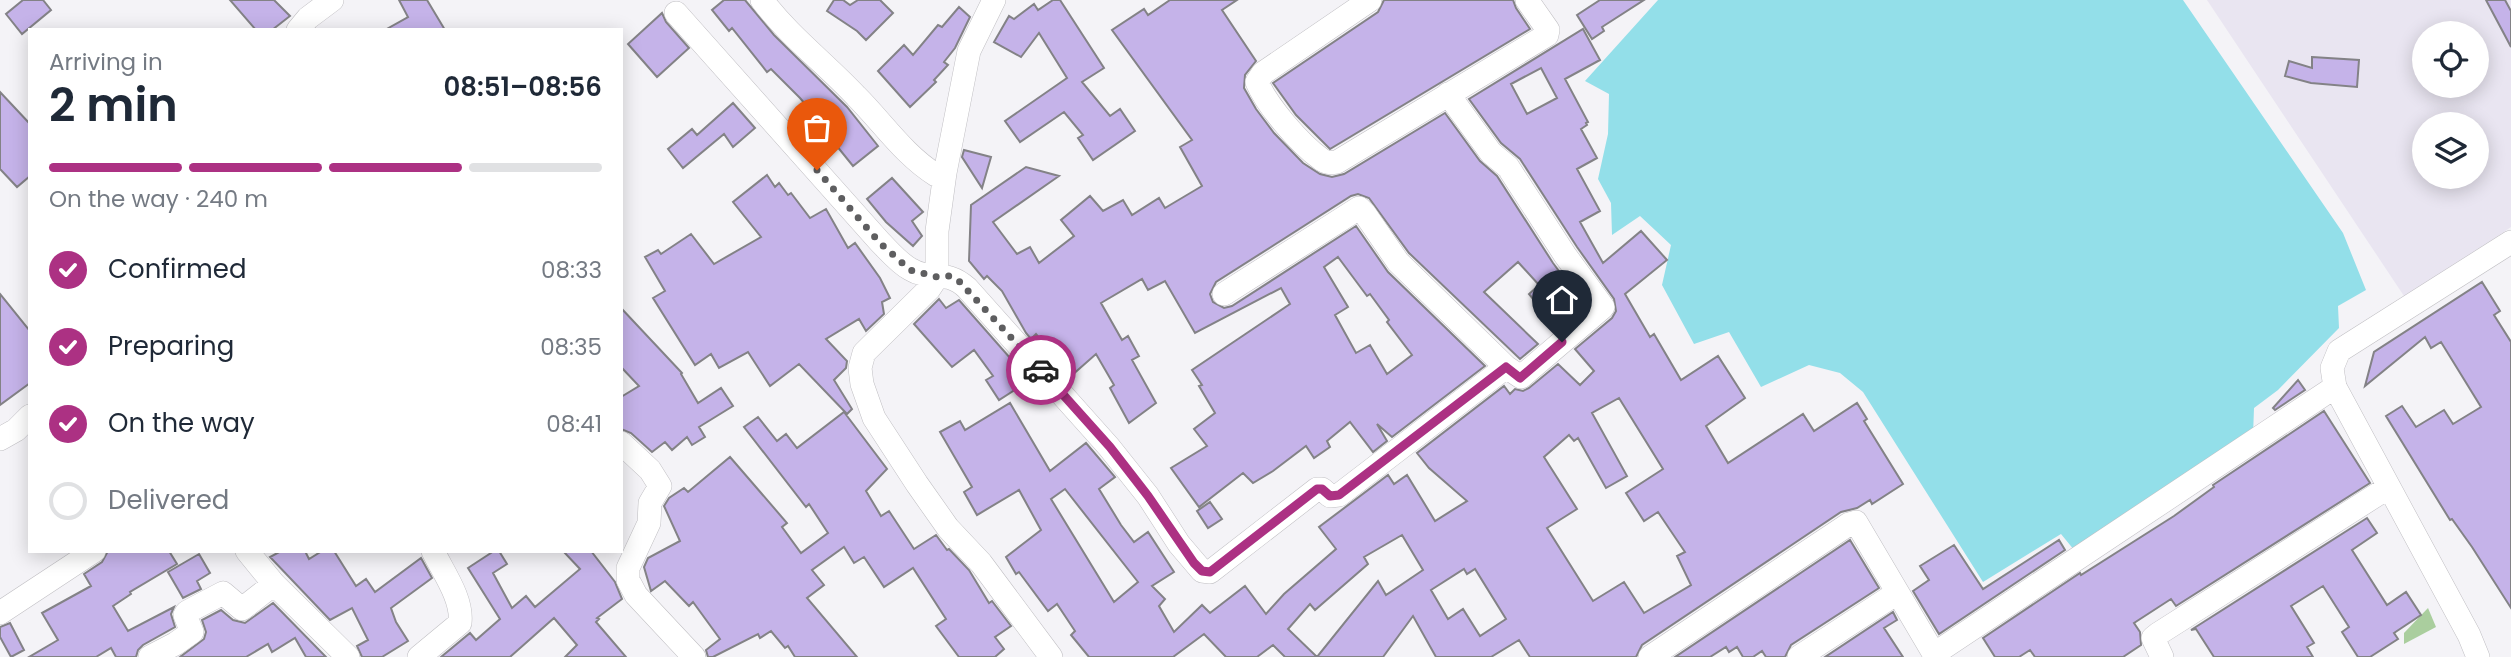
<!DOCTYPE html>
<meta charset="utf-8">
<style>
body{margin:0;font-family:Poppins,sans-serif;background:#f2f2f3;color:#1f2937;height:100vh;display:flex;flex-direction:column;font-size:26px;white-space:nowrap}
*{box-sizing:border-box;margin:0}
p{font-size:23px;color:#747a83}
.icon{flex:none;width:38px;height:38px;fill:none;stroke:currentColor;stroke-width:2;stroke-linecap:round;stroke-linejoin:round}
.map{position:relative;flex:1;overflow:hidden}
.sheet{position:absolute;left:28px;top:28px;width:595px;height:525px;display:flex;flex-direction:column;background:#fff;border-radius:0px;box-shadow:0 4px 18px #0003}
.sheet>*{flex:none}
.buttons{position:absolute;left:2412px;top:21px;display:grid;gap:14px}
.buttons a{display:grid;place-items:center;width:77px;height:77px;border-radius:50%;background:#fff;box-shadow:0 4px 18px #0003;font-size:35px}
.pin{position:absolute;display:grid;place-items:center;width:60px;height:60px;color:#fff;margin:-72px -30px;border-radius:50% 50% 50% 0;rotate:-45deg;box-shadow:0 0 7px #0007}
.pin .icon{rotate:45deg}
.courier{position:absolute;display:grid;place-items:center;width:70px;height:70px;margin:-35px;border:5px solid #ac3183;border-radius:50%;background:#fff;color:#222;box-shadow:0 2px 9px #0007}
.headline em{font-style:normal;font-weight:600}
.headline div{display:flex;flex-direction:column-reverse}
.headline{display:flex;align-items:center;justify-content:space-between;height:119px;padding:0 21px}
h1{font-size:46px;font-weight:600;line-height:52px}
.bar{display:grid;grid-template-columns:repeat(4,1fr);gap:10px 7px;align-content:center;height:84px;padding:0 21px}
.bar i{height:9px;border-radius:5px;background:#e0e1e3}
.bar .current{background:#ac3183}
.bar p{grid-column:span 4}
ol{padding:0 21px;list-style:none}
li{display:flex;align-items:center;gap:21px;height:77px}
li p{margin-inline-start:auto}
li .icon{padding:7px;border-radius:50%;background:#ac3183;color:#fff;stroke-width:4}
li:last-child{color:#747a83}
li i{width:38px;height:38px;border:4px solid #e0e1e3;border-radius:50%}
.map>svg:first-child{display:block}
.built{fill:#e9e5f1;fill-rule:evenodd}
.green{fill:#aace9e}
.water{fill:#93dfe9}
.building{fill:#c5b3e9;stroke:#838286;stroke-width:2;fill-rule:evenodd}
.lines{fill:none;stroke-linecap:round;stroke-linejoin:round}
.minor-casing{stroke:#c0bfc3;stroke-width:24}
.minor{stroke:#fff;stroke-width:23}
.done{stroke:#5e5e60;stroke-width:7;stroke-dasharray:0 12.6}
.route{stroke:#ac3183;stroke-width:9}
</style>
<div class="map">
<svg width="2511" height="657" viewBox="0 0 2511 657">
<rect width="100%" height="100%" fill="#f4f3f7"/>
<path class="built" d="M2207,0H2511V227L2406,299ZM2424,33H2476V86H2424ZM2424,124H2476V177H2424Z"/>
<path class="green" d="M2428,608L2436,627L2404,644V633Z"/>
<path class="water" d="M1658,0H2183L2343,233L2366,290L2338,306L2339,328L2278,390L2254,408L2253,436L2079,556L2061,534L1983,582L1863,392L1840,373L1809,365L1761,387L1729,332L1694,344L1662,285L1671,245L1640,216L1612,235L1611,203L1598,179L1608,134L1609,94L1585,81Z"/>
<path class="building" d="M23,0H43L51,10L22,34L6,14Z
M230,0H274L290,16L272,30H256Z
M399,0H427L445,30H385L408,17Z
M724,0H745L774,35L847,107L878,146L853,166L836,145L838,143L800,98L771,69L767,72L732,28L729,31L712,10Z
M834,0H843L850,5L858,0H880L893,13L866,40L857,31L827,11Z
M1053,0H1060L1104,68L1082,82L1110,116L1120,109L1135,131L1093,160L1078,138L1083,135L1064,112L1020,142L1005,121L1067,78L1039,33L1021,57L994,42L1009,16L1014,19L1034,4L1038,10Z
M1170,0H1237L1222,10L1256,61L1245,75L1244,88L1256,109L1274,133L1303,163L1320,174L1332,177L1344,174L1445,113L1480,161L1497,176L1553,263L1584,305L1557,328L1529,294L1539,285L1518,262L1484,292L1538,344L1520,359L1409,253L1369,198L1358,194L1351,196L1216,282L1210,294L1213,302L1224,308L1232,306L1356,226L1388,272L1485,366L1392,437L1377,424L1387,441L1373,452L1350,422L1327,441L1330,447L1314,458L1306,446L1273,471L1253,483L1243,473L1199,507L1171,468L1207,446L1194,429L1215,413L1199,386L1202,385L1192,370L1290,304L1281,288L1195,333L1165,281L1148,290L1142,279L1101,303L1122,340L1128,336L1139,356L1132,360L1156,403L1129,423L1110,388L1114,385L1096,354L1071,376L1036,334L1031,339L1026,333L1002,291L987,276L984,279L969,261L971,205L1026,167L1059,176L993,222L1017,254L1030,247L1039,263L1074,236L1061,220L1090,196L1103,211L1123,200L1132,215L1159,198L1165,208L1202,186L1180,147L1192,140L1112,30L1144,9L1148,15ZM1338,257L1367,296L1370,294L1389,320L1387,322L1412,355L1387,374L1370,345L1356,353L1335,315L1348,307L1324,267Z
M1384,0H1513L1516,8L1530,29L1330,149L1296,115L1273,83L1378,12Z
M1600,0H1644L1602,27L1604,31L1592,39L1577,15Z
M2486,0H2505L2511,11V47Z
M959,7L970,17L955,48L944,62L948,65L934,80L936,82L910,107L878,71L904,45L913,55L938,25L942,27Z
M662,13L666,22L689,48L657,77L628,44Z
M1583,29L1600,60L1565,79L1588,122L1586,123L1587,125L1581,129L1597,158L1577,169L1600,211L1580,222L1603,263L1641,231L1667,260L1625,294L1650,337L1654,334L1681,380L1718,356L1745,398L1706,426L1728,463L1803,414L1814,431L1857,403L1867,419L1864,421L1903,484L1872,504L1870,500L1857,508L1841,512L1642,645L1636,657H1530L1519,640L1491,657H1436L1413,616L1383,657H1285L1273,645L1257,657H1226L1204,634L1173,657H1089L1071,635L1075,631L1057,604L1048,611L1019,572L1016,574L1006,557L1041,530L1019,490L977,515L964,492L972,487L940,432L960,421L965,430L1010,403L1050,471L1086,443L1115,477L1099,489L1121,525L1134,542L1148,532L1174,572L1152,586L1165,599L1159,606L1174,632L1202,605L1210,613L1245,586L1266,614L1284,594L1336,549L1319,527L1388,475L1394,484L1407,475L1435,521L1467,501L1429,468L1417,453L1504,386L1510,394L1515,389L1523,391L1529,388L1558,364L1580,385L1594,371L1575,349L1612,318L1616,311L1614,299L1577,247L1520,159L1501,143L1469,99ZM1541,68L1557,98L1527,114L1511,84ZM1619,398L1663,469L1626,493L1644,521L1658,512L1685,552L1677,556L1691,585L1644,613L1624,582L1593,601L1547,528L1577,509L1544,457L1569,435L1574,441L1578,438L1606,488L1627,476L1592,413ZM1065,489L1138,582L1114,602L1051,499ZM1402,535L1423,570L1386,595L1378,581L1317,657L1288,629L1310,604L1315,610L1368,564L1364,557ZM1464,569L1467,574L1475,569L1506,619L1480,636L1463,609L1448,619L1431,590Z
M2312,57L2359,60L2357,87L2311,83L2285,76L2289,61L2312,68Z
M0,92L30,124V176L17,187L0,169Z
M733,103L755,128L733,147L724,134L683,168L668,149L692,129L697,135Z
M964,150L991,157L982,188L962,157Z
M767,175L775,187L779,183L788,195L791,193L810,218L826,209L848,248L855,243L880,278L890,298L882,302L884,314L866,331L859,319L826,339L847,361L846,368L834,380L852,409L847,414L799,364L770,386L748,352L719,368L711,354L695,365L653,298L665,291L645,257L658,250L661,254L691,234L714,264L761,237L733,202Z
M892,178L923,212L912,221L922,236L913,246L886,222L867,199Z
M2482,282L2500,311L2494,315L2511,342V608L2472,547L2452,519L2450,520L2386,416L2402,406L2416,427L2444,410L2453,424L2481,407L2441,342L2431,348L2425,337L2365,386L2374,352Z
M0,294L30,331V383L0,405Z
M939,299L946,308L959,300L1011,359L1009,361L1024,384L999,400L986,380L993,376L974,350L952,367L914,324Z
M621,308L682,373L681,374L698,403L721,388L733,406L699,427L705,437L692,445L687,437L672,450L665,442L652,452L631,433L621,429V397L639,386L621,367Z
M2298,380L2305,390L2275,410L2273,408Z
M2324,411L2370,483L2176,606L2171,599L2134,623L2140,632L2141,645L2123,657H2035L2030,650L2019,657H1995L1983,638L2080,573L2081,575L2174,516L2214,487L2213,485Z
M844,412L887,469L866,491L881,516L889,511L914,549L936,535L947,550L949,549L969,570L989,603L992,601L1011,626L995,637L1004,649L995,657H959L936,626L946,619L913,568L884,587L864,557L854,563L844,547L812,570L824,585L807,598L857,657H795L788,646L785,648L771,631L760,638L758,634L713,657H708L706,650L720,639L693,602L689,606L665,581L651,591L644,567L648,558L680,541L664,506L669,498L684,488L688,492L730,457L787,523L782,527L801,553L828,533L809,504L806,507L744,427L758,417L777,441L786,434L797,448Z
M1210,502L1222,519L1208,528L1197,511Z
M2367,518L2377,533L2352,550L2387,605L2406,592L2421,615L2394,633L2398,639L2370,657H2358L2342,632L2349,627L2323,586L2291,606L2314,643L2307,647L2313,657H2214L2196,629L2191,630Z
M1850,540L1879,588L1791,645L1785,657H1766L1762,651L1753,657H1743L1737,647L1729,652L1726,647L1710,657H1675Z
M2059,540L2065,550L1939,634L1913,591L1929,580L1920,566L1954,545L1983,589Z
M108,551H169L177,564L130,592L131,594L113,606L128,631L174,607L171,614L175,627L143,645L138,650L136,657H116L111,648L96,657H29L58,640L42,613L91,586L84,574L102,562Z
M281,551H305L309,559L322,551H334L356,586L366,579L375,592L421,558L432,578L391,608L396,622L408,641L382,657H362L357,646L368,640L352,608L330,620L270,557Z
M494,551H499L507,564L493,573L512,608L526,596L535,607L580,569L563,551H591L615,582L622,599L597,618L599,619L596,622L626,657H565L577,645L554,618L510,657H441L470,633L476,640L500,619L468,568Z
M199,554L210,573L197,581L201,589L183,598L168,572Z
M273,603L326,657H306L295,638L272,652L268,644L246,657H180L204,639L206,632L202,620L221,610L233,620L245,623Z
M1893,612L1897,620L1884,628L1903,657H1825Z
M10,623L24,650L11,657L0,637V627Z"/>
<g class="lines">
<g class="minor-casing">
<path id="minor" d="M762,0C789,36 825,63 856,96C883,123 904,155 936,175L945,173L969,51L994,0
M1370,0L1263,73L1257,82C1267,106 1300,144 1321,159C1326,163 1330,163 1337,162L1547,35L1548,30L1527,0
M676,13L880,242C889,251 899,263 910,269C931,282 945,268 967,288L1109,447L1148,496L1179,544L1202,571L1210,572L1317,489H1322L1330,496L1339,495L1506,367L1521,377L1603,307L1565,255L1508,167L1491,153L1448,94
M298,30L308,18L332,0
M945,173L937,231V277L929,289L864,353L860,368L862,384L874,418L917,484L948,528L981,563L1051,657
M1224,294L1359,208L1365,214L1398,262L1506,367
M0,439L16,430L30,416
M621,443L650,470L660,486L650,503L649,523L628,568V580L636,595L694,657
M247,551L274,584L348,657
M0,613L94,551
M150,657L175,644L192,632L185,615L187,612L223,593L242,609L274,584
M419,657L460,623C463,599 443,572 433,551
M1650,657L1849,524L1856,522L1934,654L2335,387
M1799,657L1897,593
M2162,657L2153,638L2158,634L2389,487
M2478,657L2469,635L2335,387L2332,368L2339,351L2511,242"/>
</g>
<use href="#minor" class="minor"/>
</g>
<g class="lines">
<path class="done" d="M817,170L880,243L910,270L937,277L950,276L958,280L1041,370"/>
<path class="route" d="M1041,370L1110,447L1148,496L1194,563L1202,571L1210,572L1317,489H1322L1330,496L1339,495L1506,367L1520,378L1562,342"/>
</g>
</svg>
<div class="buttons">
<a><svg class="icon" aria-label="locate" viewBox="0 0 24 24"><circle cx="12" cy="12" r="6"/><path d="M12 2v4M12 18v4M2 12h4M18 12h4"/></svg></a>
<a><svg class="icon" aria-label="layers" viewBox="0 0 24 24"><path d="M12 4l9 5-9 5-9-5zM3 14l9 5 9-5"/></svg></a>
</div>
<div class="pin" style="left:817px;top:170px;background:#ea580c"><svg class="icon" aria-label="bag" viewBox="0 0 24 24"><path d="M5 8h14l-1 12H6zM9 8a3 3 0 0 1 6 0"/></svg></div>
<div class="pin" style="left:1562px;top:342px;background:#1f2937"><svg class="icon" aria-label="home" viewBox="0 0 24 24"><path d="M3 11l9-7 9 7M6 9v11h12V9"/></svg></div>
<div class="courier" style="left:1041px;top:370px"><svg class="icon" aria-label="car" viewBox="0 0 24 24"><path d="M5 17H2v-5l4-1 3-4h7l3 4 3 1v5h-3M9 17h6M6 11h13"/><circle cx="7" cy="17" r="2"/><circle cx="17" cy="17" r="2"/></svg></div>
<section class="sheet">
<div class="headline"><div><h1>2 min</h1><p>Arriving in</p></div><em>08:51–08:56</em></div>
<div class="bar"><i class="current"></i><i class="current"></i><i class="current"></i><i></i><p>On the way · 240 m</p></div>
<ol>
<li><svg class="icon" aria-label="check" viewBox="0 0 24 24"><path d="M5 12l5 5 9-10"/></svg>Confirmed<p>08:33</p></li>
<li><svg class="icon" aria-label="check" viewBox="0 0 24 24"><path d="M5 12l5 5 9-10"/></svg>Preparing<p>08:35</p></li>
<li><svg class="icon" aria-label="check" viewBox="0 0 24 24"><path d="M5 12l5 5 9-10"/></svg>On the way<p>08:41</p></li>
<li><i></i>Delivered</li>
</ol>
</section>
</div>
